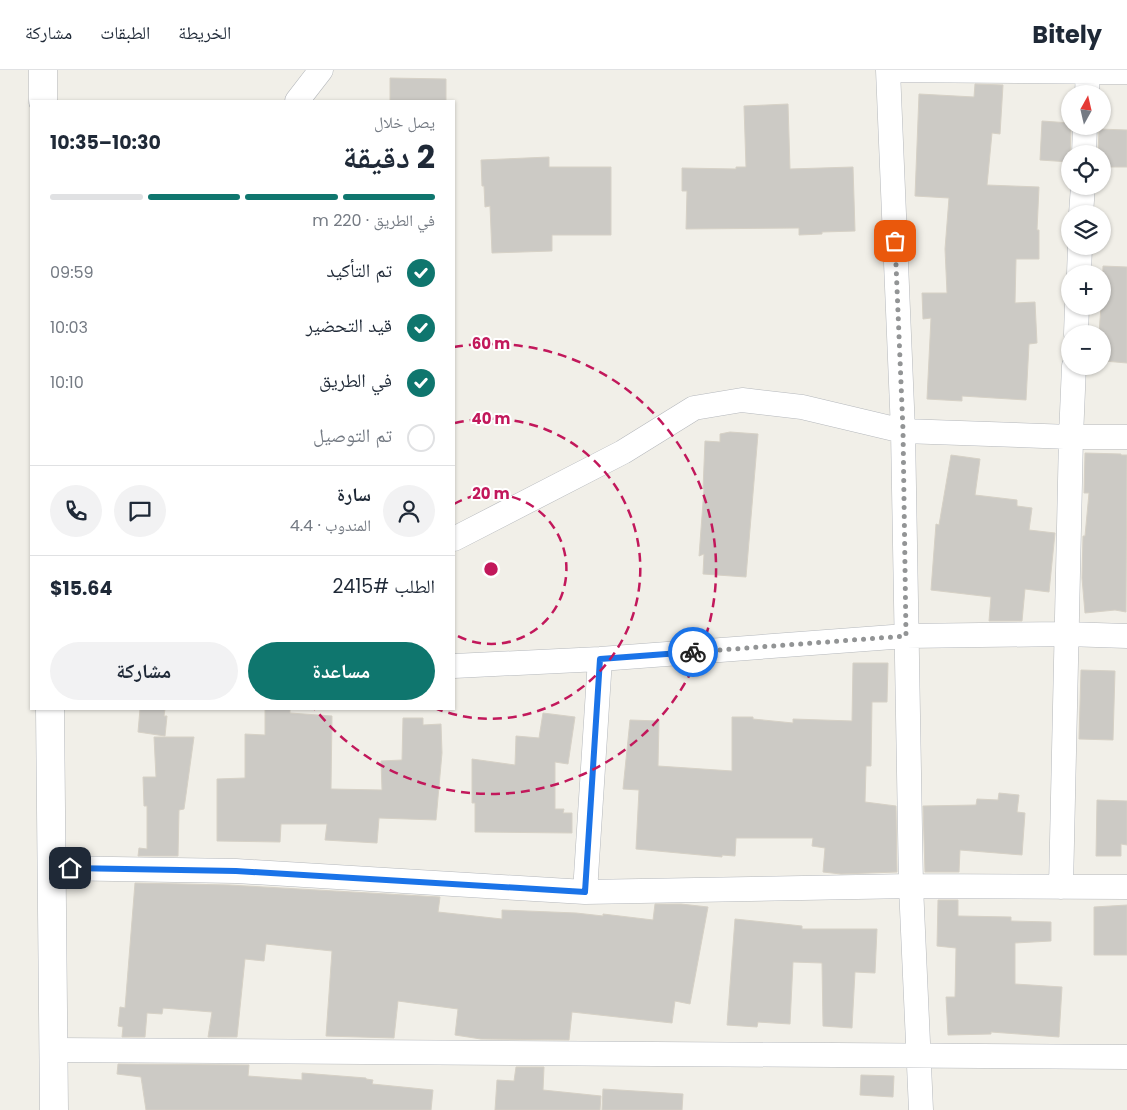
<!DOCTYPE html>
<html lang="ar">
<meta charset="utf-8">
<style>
body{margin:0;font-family:Poppins,"Noto Naskh Arabic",sans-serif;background:#f2f2f3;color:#1f2937;direction:rtl;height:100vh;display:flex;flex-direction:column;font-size:19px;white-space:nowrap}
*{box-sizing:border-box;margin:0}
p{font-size:16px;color:#747a83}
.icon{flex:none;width:28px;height:28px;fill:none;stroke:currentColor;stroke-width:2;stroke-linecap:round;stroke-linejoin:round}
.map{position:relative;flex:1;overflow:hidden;direction:ltr}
.panel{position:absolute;left:30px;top:30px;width:425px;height:610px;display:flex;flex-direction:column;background:#fff;border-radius:0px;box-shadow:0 1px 4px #0004;direction:rtl}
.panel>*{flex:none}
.needle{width:32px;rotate:8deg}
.tools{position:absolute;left:1061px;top:15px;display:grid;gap:10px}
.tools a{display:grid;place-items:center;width:50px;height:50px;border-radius:50%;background:#fff;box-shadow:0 1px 4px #0004;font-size:25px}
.pin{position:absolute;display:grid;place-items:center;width:42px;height:42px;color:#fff;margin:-21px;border-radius:10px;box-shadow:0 2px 8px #0006}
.courier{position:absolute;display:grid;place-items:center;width:50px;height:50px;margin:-25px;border:4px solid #1a73e8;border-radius:50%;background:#fff;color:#222;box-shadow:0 1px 6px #0007}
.overview em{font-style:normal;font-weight:700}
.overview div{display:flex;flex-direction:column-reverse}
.overview{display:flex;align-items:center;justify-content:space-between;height:85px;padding:0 20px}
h1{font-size:32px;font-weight:700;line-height:38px}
.bar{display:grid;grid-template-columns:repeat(4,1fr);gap:8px 5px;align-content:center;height:60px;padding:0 20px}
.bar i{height:6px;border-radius:4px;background:#e0e1e3}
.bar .on{background:#0f766e}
.bar p{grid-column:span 4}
.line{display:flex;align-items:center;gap:12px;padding:0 20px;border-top:1px solid #e0e1e3}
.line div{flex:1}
.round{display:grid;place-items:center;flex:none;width:52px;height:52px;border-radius:26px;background:#f2f2f3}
ol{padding:0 20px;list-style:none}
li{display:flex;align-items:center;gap:15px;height:55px}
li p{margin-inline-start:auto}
li .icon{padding:5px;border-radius:50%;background:#0f766e;color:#fff;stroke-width:4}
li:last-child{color:#747a83}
li i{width:28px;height:28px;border:2px solid #e0e1e3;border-radius:50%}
.cta{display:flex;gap:10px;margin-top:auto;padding:10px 20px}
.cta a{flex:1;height:58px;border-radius:30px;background:#0f766e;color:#fff;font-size:20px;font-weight:700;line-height:58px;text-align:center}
.cta a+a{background:#f2f2f3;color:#1f2937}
header{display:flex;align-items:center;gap:30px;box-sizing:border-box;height:70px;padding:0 25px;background:#fff;border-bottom:1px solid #e0e1e3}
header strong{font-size:24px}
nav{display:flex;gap:28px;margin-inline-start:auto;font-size:18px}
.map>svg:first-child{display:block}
.building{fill:#cccac5;stroke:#d6d1c6}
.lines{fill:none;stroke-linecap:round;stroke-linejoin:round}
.minor-casing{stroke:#b5b8bc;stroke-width:25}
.tertiary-casing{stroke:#b5b8bc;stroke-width:29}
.minor{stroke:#fff;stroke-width:24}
.tertiary{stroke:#fff;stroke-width:28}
.done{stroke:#929495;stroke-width:5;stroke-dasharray:0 9}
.route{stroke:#1a73e8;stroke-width:6}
.ring{fill:none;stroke:#c2185b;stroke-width:2.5;stroke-dasharray:9 6}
.centre{fill:#c2185b;stroke:#fff;stroke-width:2.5}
.ring-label{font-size:15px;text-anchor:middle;font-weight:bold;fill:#c2185b;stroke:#fff;stroke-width:4;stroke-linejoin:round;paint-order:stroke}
</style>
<header>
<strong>Bitely</strong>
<nav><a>الخريطة</a><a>الطبقات</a><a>مشاركة</a></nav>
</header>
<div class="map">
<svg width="1127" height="1040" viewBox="0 0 1127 1040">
<rect width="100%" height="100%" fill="#f1efe8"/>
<path class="building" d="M390,8L446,9V31H390Z
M975,14L1003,15L1000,64L992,63L987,115L1039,117L1037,160H1039V189H1016L1015,233L1035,232L1037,273L1029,274L1026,330L962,326V331L927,329L931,248L923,249L922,223H947L945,179L949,128L915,126L919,24L974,27Z
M788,34L790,99L853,97L855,161L822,162V164L799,165V158L686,159L687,121H682V98L736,99V97H746L744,36Z
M1042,51L1070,53L1069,59H1071L1070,92L1040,90Z
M1099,59L1127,60V97H1102V84H1098Z
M549,87V97H611V165H552V181L492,183L490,136L485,137L484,116H482L481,90Z
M1103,196L1127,197V293L1104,291L1106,268L1102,267V264H1099L1101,236H1102Z
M730,362L758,364L746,507L703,504L704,484L699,486L704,419H703L705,371L720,372V364Z
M1085,383L1121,384V385H1127L1126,542L1115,540L1085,543L1082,508L1083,466H1085L1089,423H1084Z
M951,385L980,389L975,425L1017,430V436L1032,438L1029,460L1055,463L1049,522L1025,519L1022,551H989L991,527L931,520L936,454L939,455Z
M853,593H888L887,632H872L871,696H866L865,732L896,736L897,802L841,804L823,802L825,778L812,776L813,768H736L735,786L722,785V787L636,779L639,720L623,719L630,650L659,651L658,696L732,701V647H753V649L793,653V649L852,651Z
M1081,600L1115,601L1113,670L1079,669Z
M140,639H165L164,646H167L165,666L138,662Z
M265,639H290V643L332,646L331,719L382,720L381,691L402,690L403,648H423V655L441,654L442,683L436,750L379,748L377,773L325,770L327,754H281L280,772L217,771V709L245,708V664L265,665Z
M543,643L575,647L568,694L555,692V739H564L563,743H572V763L475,762V733H472V689L515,695L516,666L539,668Z
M154,667H194L184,739L179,740L178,786H138L139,778L147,779V736H144L143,707H156Z
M999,723L1019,725L1017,742L1025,743L1022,785L960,780L959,802H925L923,736L976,735L977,729L998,730Z
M1097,730L1127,731V775L1121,774V786H1096Z
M135,813L229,815L440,827L438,842L502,849V840L576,843L603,846V844L653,850L655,834H681L708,837L690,934L675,931L672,953L572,942L569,970L481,969L455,965L458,939L398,931L394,968L326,966L332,881L266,874L264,891L245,889L237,967H208L212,942L163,938L162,944L147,943L145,967H122L123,957L118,956L120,937L125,938Z
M938,830H958V846L1011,847V851L1051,852V871L1015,873V914L1062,917L1059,967L991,962V964L948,965L946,927H955L956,878L937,876Z
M1127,835V885H1094V837Z
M735,849L802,856V859H877L875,903L855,902L852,958L823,956L822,893L793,892L790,954L758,952L757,957L727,955Z
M118,994L249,995L248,1006L302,1010V1003L366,1008V1009L373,1010L372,1014L433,1020L431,1040H146L141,1007L117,1004Z
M516,997H544L543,1020L601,1026L600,1040H495L497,1010L514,1011Z
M861,1005L894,1006L893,1027L860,1025Z
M603,1019L683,1024L682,1040H602Z"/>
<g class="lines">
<g class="minor-casing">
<path id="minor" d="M1087,24L1088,0
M297,31L321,0
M1084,84L1085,56
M1081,144L1083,116
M1079,204L1080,176
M1076,264L1077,236
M454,469L623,382L694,338L742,330L802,337L903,361L1071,367H1127
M454,596L600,589L906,566L1066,564L1127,566
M52,798L236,801L585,822L911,816L1127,817
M1061,817L1071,367L1074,296
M585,822L600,589
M54,980L1127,987
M921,1040L911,816L903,361L888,0L1127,2"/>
</g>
<g class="tertiary-casing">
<path id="tertiary" d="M43,0V31
M50,639L54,1040"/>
</g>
<use href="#minor" class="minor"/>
<use href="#tertiary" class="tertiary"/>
</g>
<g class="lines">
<path class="done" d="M693,582L906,566L903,360L895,171"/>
<path class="route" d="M70,798L236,801L585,822L600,589L693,582"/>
</g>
<g class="ring">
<path d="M454 434A75 75 0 1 1 454 564"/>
<path d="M455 353A150 150 0 1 1 437 639"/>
<path d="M454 277A225 225 0 1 1 315 639"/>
</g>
<circle cx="491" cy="499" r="8" class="centre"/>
<g class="ring-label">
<text x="491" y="279">60 m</text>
<text x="491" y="354">40 m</text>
<text x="491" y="429">20 m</text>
</g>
</svg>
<div class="tools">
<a><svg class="needle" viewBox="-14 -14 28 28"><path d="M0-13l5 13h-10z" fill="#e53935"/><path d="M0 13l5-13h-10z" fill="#747a83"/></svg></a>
<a><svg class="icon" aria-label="locate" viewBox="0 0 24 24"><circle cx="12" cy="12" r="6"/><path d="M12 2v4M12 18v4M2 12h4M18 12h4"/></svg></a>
<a><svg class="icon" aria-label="layers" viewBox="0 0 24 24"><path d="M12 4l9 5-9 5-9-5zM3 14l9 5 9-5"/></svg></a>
<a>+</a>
<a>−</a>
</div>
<div class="pin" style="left:895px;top:171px;background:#ea580c"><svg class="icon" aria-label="bag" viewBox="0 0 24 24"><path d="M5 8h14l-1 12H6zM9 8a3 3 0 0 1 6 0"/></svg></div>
<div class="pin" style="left:70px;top:798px;background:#1f2937"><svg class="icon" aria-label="home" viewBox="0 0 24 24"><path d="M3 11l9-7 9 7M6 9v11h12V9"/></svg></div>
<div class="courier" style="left:693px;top:582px"><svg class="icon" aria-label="bike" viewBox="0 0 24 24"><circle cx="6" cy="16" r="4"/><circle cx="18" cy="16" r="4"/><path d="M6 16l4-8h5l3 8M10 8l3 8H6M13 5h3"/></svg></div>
<section class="panel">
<div class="overview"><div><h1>2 دقيقة</h1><p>يصل خلال</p></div><em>10:30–10:35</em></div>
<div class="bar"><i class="on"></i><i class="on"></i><i class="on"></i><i></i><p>في الطريق · 220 m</p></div>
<ol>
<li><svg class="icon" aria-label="check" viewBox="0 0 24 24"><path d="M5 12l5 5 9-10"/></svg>تم التأكيد<p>09:59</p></li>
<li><svg class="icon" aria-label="check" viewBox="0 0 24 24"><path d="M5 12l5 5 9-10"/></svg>قيد التحضير<p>10:03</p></li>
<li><svg class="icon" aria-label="check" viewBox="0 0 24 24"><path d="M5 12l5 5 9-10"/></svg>في الطريق<p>10:10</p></li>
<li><i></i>تم التوصيل</li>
</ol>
<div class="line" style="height:90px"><a class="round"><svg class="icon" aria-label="person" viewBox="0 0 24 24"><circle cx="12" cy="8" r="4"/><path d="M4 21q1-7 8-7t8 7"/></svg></a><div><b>سارة</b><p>المندوب · 4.4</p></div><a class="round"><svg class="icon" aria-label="chat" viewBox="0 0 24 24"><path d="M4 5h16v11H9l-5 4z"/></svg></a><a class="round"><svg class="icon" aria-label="phone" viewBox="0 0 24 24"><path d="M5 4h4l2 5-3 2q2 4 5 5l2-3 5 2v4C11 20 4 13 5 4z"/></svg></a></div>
<div class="line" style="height:65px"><div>الطلب #2415</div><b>$15.64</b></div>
<div class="cta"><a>مساعدة</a><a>مشاركة</a></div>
</section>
</div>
